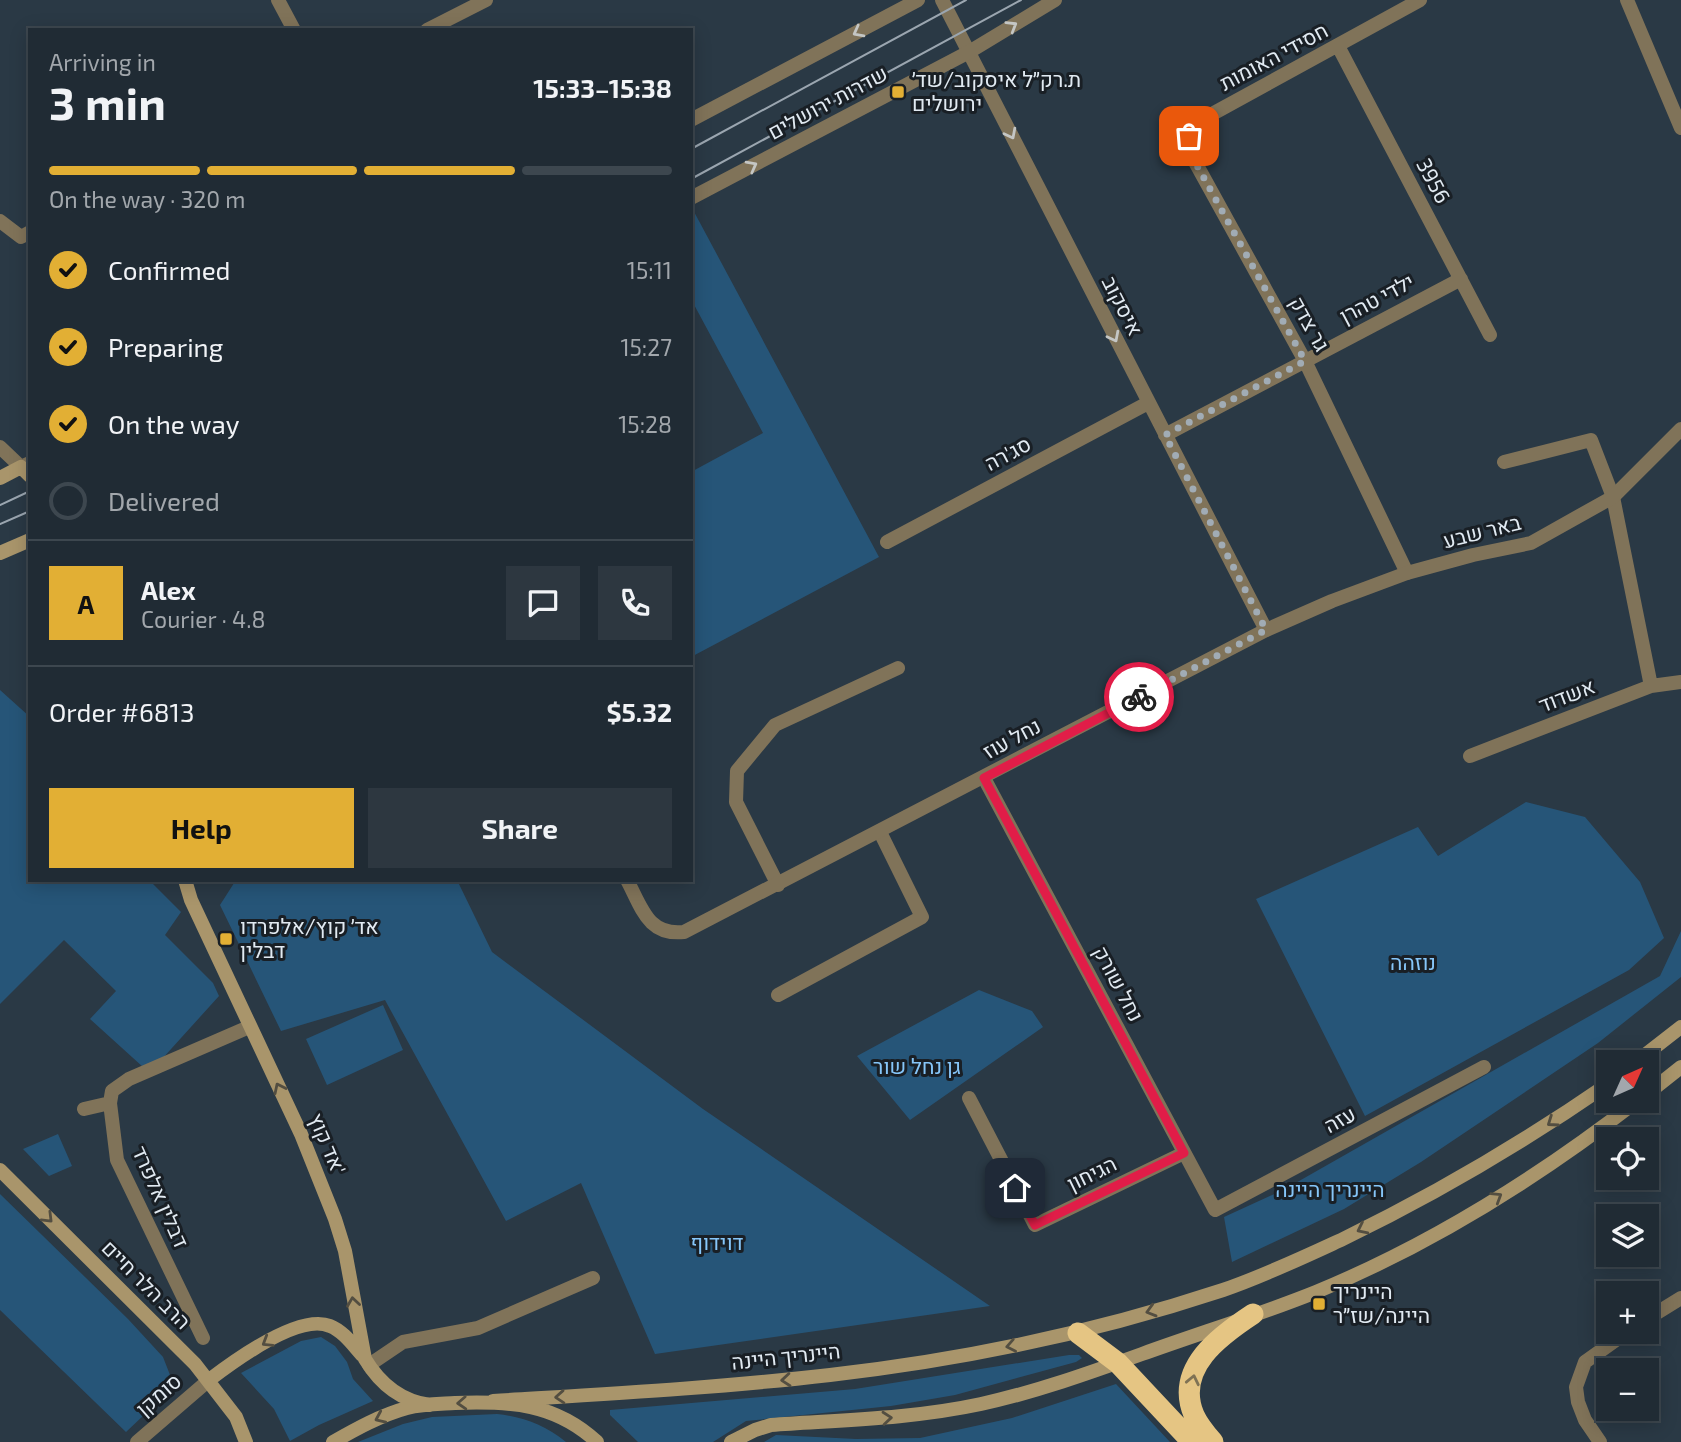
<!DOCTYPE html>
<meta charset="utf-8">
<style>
body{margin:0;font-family:"Exo 2",Heebo,sans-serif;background:#2d3740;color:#f1f3f6;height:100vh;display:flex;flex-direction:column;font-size:26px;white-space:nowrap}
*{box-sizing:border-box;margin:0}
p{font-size:23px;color:#a2a7ac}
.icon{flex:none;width:38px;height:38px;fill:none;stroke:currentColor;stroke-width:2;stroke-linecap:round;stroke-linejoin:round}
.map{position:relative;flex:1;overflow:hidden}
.drawer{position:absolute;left:28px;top:28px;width:665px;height:854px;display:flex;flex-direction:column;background:#202b34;border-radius:0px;box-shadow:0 4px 18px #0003,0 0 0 2px #3d474f}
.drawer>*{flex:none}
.needle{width:46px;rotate:45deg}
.fabs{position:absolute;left:1596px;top:1050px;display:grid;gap:14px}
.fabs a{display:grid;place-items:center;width:63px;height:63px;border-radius:0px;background:#202b34;box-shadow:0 4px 18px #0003,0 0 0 2px #3d474f;font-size:35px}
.pin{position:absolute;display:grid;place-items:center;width:60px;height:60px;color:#fff;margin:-30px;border-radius:14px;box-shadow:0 4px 10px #0006}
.courier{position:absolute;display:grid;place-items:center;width:70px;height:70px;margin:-35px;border:5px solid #e11d48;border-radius:50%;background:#fff;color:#222;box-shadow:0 2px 9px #0007}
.summary em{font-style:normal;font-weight:700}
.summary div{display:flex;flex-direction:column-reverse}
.summary{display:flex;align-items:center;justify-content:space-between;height:119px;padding:0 21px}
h1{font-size:46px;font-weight:700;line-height:52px}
.bar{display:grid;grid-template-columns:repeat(4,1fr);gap:10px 7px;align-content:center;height:84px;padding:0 21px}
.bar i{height:9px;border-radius:5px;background:#3d474f}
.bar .selected{background:#e2af34}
.bar p{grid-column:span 4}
.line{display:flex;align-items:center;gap:18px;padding:0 21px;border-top:2px solid #3d474f}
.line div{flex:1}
.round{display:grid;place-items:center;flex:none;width:74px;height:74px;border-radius:0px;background:#2d3740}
ol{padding:0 21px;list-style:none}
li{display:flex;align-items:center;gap:21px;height:77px}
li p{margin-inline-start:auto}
li .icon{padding:7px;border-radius:50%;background:#e2af34;color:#111;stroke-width:4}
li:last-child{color:#a2a7ac}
li i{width:38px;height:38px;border:4px solid #3d474f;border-radius:50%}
.action{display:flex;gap:14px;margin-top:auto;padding:14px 21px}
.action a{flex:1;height:80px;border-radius:0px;background:#e2af34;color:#111;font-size:28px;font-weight:700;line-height:80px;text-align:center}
.action a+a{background:#2d3740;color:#f1f3f6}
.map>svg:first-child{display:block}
.green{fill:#265578}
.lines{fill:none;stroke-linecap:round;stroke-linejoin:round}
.minor{stroke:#807359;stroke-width:14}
.tertiary{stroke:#807359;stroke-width:14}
.secondary{stroke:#a9956b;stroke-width:14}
.motorway{stroke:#e5c583;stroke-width:21}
.tram{stroke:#9ba6b0;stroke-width:2}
.oneway{stroke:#c4c6c4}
.oneway2{stroke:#534e41}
.oneway3{stroke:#7f7254}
.done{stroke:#a1acb5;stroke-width:7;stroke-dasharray:0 12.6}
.route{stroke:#e11d48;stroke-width:9}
.poi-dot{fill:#e2af34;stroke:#191f25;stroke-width:2.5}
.labels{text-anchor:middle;stroke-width:6;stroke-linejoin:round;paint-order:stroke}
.street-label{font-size:21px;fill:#e1eaf2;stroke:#191f25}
.poi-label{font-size:21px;fill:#e1eaf2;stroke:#191f25;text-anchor:start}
.park-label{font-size:21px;fill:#86c6f9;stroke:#191f25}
</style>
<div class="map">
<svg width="1681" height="1442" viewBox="0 0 1681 1442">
<rect width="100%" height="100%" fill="#2a3945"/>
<path class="green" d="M692,208L879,557L691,657V472L763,433L691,299Z
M0,690L30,717V880H149L181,912L165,935L213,983L219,996L162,1059L143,1067L90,1019L116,991L64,940L0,1004Z
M1526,802L1585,817L1640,882L1664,938L1629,970L1365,1116L1256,899L1418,827L1438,856Z
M236,880H457L492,952L703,1109L990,1306L655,1354L581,1183L506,1221L385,1000L281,1031L220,905Z
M1681,931V977L1598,1043L1421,1162L1344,1209L1232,1262L1224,1217L1285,1189L1660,976Z
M979,990L1032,1011L1043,1027L910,1120L857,1056Z
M383,1005L403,1050L327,1085L306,1039Z
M58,1134L72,1166L49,1176L23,1149Z
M0,1194L128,1319L163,1357L172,1380L164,1396L126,1432L0,1310Z
M321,1337L335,1346L347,1362L353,1379L373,1401L319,1425L290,1441L274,1409L241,1373L301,1341Z
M1069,1355H1079L1082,1358L1076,1362L955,1395L891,1406L746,1421L713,1442H638L610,1415V1410L855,1389Z
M1116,1384L1170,1442H764L776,1435L856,1439L920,1438L1012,1418Z
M497,1414C524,1417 545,1425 566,1442H358L403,1424L432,1417Z"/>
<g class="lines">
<path class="minor" d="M278,0L294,30
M942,0L1266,630
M1627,0L1681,128
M427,30L486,0
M1338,46L1490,335
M0,221L21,237L30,232
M1165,435L1461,279
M1504,462L1591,440L1613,497L1651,686
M887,542L1148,403
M1407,573L1305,361L1194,160C1187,143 1188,132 1203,119L1420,0
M1470,756L1651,686L1681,682
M984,778L1215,1210L1484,1067
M778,885L736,802L737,771L775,725L898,668
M778,995L922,917L880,832
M969,1098L1035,1225L1184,1153
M84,1109L110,1103
M1647,1319L1681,1298
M203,1338L117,1160L110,1103L112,1091L129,1079L249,1027
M369,1365L403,1342L478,1328L593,1278
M1600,1442L1585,1420L1578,1402L1576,1387L1585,1362L1627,1332"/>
<path class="tertiary" d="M691,120L918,0
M691,198L969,52L1055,0
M0,447L21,467L30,463
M627,880C642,908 648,936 684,932L1266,630L1332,601L1407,573L1473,555L1531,543L1613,497L1681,429
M137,1442L209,1380"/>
<path class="secondary" d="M0,478L21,467L30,476
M0,553L30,540
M185,880L191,900L301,1134L335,1219L345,1251L365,1359C380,1384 401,1401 430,1405
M1636,1062L1681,1027
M1647,1094L1681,1067
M0,1170L195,1364L236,1417L246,1442
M209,1380C234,1361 299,1313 330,1326C343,1331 353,1345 362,1355
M493,1401C605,1394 718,1388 830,1375C963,1360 1096,1332 1223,1290C1264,1276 1304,1257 1343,1239C1436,1194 1524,1142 1608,1084
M333,1442C356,1429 381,1415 407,1408C422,1404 439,1404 455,1403C510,1401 555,1403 597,1442
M731,1442L755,1430L771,1425C841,1420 911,1419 981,1404C1036,1392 1089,1373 1142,1354C1200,1333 1259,1315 1316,1292C1430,1245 1540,1176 1637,1101"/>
<path class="motorway" d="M1078,1333L1118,1363L1192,1442
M1213,1442C1206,1434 1198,1424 1194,1415C1174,1368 1221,1335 1253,1314"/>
<path class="tram" d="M691,149L966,0
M691,179L1021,0
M0,505L30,491
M0,524L30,511"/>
</g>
<defs><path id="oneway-chevron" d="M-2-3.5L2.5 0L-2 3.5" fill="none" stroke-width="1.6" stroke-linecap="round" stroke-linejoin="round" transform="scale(1.75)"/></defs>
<g class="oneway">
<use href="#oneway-chevron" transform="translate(1012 26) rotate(-31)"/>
<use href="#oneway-chevron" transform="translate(858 32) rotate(152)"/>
<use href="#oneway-chevron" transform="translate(1011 134) rotate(63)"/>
<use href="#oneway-chevron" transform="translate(752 166) rotate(-28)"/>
<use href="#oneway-chevron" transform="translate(1114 337) rotate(63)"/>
</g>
<g class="oneway2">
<use href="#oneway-chevron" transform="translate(279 1088) rotate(-116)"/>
<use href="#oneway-chevron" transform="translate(1552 1122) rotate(145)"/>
<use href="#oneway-chevron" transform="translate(1497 1197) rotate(-32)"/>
<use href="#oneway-chevron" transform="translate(48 1218) rotate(45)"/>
<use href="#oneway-chevron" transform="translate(1362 1229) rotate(154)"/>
<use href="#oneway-chevron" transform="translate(353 1302) rotate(-98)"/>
<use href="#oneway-chevron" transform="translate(1151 1311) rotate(164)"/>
<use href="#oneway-chevron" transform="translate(267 1342) rotate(148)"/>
<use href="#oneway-chevron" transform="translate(1011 1346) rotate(169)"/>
<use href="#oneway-chevron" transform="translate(786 1380) rotate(175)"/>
<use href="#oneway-chevron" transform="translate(560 1397) rotate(176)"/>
<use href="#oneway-chevron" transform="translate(462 1403) rotate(177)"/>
<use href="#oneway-chevron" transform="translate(380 1418) rotate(156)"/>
<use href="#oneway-chevron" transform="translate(887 1418) rotate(-5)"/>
</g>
<use class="oneway3" href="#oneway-chevron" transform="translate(1193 1380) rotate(-78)"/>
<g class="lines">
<path class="done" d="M1139,697L1266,630L1165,435L1305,361L1194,160L1189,148V136"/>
<path class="route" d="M1015,1188L1035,1225L1184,1153L984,778L1139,697"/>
</g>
<g class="poi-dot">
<rect x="891" y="85" width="14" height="14" rx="3.5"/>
<rect x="219" y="932" width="14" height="14" rx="3.5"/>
<rect x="1312" y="1297" width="14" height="14" rx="3.5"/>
</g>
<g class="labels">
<g class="street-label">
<text transform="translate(1274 57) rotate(-28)" y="7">חסידי האומות</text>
<text transform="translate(828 103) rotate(-28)" y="7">שדרות ירושלים</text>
<text transform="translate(1433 181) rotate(62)" y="7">3956</text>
<text transform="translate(1377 299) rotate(-28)" y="7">ילדי טהרן</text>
<text transform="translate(1122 306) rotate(63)" y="7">איסקוב</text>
<text transform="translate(1309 324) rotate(61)" y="7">גר צדק</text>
<text transform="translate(1008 454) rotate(-28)" y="7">סג'רה</text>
<text transform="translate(1482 532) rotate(-14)" y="7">באר שבע</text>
<text transform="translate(1567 696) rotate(-21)" y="7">אשדוד</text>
<text transform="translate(1012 739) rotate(-28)" y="7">נחל עוז</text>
<text transform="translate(1118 984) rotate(62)" y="7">נחל שורק</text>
<text transform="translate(1340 1120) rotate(-28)" y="7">עזה</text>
<text transform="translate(327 1144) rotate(67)" y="7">אד קוץ'</text>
<text transform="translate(1092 1174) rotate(-26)" y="7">הגיחון</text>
<text transform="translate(160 1197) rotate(66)" y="7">דבלין אלפרד</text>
<text transform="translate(146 1285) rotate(45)" y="7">הרב הלר חיים</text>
<text transform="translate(786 1357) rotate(-6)" y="7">היינריך היינה</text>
<text transform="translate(159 1395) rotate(-41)" y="7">סומקן</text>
</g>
<g class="poi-label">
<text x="912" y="87">ת.רק״ל איסקוב/שד׳<tspan x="912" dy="24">ירושלים</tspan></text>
<text x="240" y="934">אד׳ קוץ/אלפרדו<tspan x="240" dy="24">דבלין</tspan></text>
<text x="1333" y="1299">היינריך<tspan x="1333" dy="24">היינה/שז״ר</tspan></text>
</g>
<g class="park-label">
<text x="1413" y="970">נוזהה</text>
<text x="917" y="1074">גן נחל שור</text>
<text x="1330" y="1197">היינריך היינה</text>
<text x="717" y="1250">דוידוף</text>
</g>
</g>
</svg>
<div class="fabs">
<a><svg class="needle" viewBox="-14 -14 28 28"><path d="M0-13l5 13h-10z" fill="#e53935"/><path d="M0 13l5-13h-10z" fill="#a2a7ac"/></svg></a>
<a><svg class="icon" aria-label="locate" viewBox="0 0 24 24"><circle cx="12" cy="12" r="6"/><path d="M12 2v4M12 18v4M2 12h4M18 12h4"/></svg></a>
<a><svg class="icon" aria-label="layers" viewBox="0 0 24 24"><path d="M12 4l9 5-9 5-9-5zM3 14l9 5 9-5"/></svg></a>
<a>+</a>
<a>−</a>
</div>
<div class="pin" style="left:1189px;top:136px;background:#ea580c"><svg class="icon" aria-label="bag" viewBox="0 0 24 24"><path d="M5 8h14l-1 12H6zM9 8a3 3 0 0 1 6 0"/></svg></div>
<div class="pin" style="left:1015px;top:1188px;background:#1f2937"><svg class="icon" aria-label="home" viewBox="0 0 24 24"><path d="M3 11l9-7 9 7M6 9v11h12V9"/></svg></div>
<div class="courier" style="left:1139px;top:697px"><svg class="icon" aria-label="bike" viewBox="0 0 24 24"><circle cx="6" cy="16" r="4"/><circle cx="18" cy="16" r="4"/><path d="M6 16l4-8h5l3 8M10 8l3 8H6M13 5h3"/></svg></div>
<section class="drawer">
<div class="summary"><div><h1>3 min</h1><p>Arriving in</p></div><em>15:33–15:38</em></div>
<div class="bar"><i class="selected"></i><i class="selected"></i><i class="selected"></i><i></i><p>On the way · 320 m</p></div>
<ol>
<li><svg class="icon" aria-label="check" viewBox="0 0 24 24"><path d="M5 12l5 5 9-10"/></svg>Confirmed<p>15:11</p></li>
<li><svg class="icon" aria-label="check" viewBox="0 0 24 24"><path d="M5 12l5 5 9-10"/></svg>Preparing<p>15:27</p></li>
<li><svg class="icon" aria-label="check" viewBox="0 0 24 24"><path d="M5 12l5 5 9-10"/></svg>On the way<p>15:28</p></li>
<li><i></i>Delivered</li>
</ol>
<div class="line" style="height:126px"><b class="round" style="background:#e2af34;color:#111">A</b><div><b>Alex</b><p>Courier · 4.8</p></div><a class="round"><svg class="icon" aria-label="chat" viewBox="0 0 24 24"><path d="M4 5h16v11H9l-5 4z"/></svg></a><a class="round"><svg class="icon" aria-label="phone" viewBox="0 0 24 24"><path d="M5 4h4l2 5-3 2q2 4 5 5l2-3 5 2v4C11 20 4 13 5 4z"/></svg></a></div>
<div class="line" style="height:91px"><div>Order #6813</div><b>$5.32</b></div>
<div class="action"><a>Help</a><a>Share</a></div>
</section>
</div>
